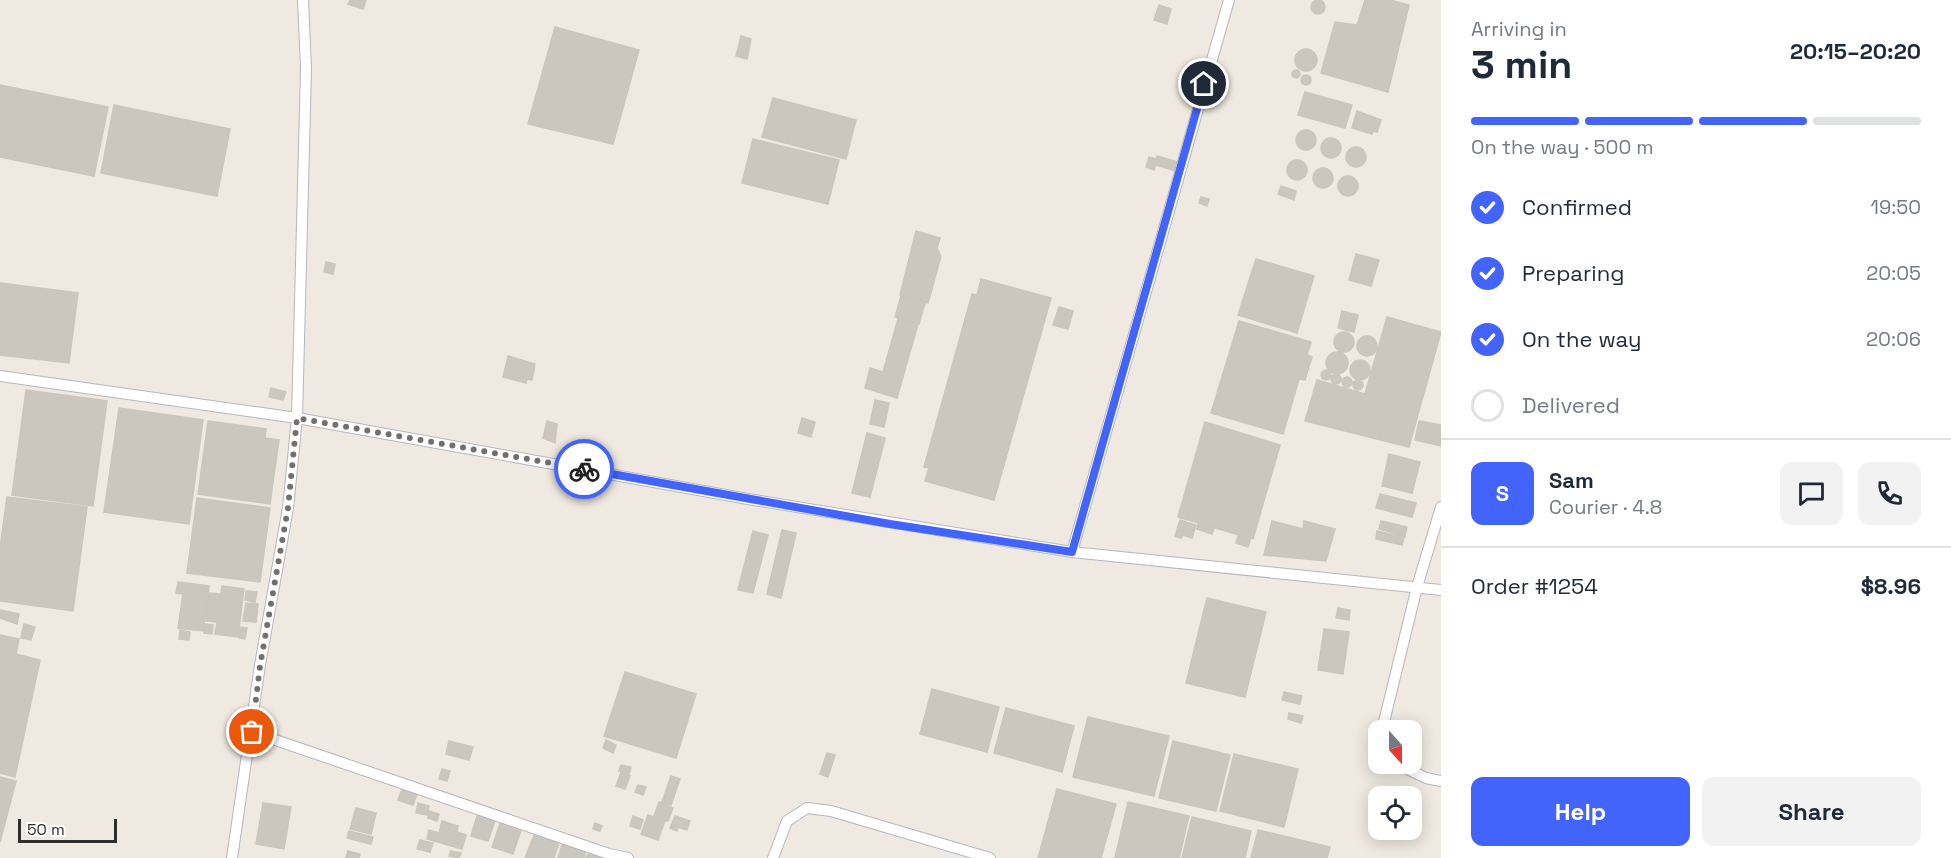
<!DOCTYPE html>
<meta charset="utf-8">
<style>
body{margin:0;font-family:"Space Grotesk",sans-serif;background:#f2f2f3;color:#1f2937;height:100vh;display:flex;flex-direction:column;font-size:22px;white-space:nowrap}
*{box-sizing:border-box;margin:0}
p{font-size:20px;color:#747a83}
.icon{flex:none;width:33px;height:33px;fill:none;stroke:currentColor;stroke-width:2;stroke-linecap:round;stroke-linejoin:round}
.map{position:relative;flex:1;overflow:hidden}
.drawer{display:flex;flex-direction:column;background:#fff;width:510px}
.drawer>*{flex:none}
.needle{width:39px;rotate:159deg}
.controls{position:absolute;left:1368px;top:720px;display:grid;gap:12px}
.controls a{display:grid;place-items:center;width:54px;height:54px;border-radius:12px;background:#fff;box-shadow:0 3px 15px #0003;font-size:30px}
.scale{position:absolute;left:18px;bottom:15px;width:99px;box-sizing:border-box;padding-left:6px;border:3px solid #2e2e2e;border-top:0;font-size:16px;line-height:21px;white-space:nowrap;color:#2e2e2e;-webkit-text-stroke:4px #fff;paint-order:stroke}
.pin{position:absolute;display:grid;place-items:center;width:51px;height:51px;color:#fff;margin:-26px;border:3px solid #fff;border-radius:50%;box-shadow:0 2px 6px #0007}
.courier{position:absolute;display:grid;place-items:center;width:60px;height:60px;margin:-30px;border:4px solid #4264fb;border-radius:50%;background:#fff;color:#222;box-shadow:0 2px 8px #0007}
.summary em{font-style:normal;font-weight:700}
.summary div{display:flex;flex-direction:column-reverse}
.summary{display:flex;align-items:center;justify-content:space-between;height:102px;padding:0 30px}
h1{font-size:39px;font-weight:700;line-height:45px}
.bar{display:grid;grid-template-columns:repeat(4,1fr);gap:9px 6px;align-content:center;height:72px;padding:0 30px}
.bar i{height:8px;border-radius:4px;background:#e0e1e3}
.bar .selected{background:#4264fb}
.bar p{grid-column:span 4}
.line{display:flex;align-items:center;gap:15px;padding:0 30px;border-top:2px solid #e0e1e3}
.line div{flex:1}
.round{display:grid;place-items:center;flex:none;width:63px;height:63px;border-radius:12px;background:#f2f2f3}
ol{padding:0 30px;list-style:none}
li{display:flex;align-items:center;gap:18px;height:66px}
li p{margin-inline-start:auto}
li .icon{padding:6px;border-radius:50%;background:#4264fb;color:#fff;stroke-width:4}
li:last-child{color:#747a83}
li i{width:33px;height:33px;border:3px solid #e0e1e3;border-radius:50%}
.action{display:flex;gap:12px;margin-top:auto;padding:12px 30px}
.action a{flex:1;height:69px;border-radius:12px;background:#4264fb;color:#fff;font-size:24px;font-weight:700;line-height:69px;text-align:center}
.action a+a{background:#f2f2f3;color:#1f2937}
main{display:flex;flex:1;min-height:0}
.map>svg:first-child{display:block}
.building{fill:#cbc7bf;stroke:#cbc5ba;stroke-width:1.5}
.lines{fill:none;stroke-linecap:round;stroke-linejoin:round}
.minor-casing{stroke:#b4b7c1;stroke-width:12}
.minor{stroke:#fff;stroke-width:10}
.done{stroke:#726f6d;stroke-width:6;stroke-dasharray:0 10.8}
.route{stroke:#4264fb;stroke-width:8}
</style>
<main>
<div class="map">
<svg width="1441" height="858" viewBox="0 0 1441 858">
<rect width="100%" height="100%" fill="#efe9e1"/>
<path class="building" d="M1311 7a7 7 0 1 1 14 0a7 7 0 1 1-14 0Z
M350,0H366L363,9L348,4Z
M1365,0H1390L1409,5L1388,92L1321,73L1335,22L1357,25Z
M1159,5L1171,9L1167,24L1154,20Z
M555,27L639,50L613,144L528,124Z
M741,36L751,39L747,59L736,56Z
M1295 60a11 11 0 1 1 22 0a11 11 0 1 1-22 0Z
M1292 74a4 4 0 1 1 8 0a4 4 0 1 1-8 0Z
M1301 80a5 5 0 1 1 10 0a5 5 0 1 1-10 0Z
M0,85L108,107L94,176L0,157Z
M1305,92L1352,105L1345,128L1298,115Z
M773,98L856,120L846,159L762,137Z
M114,105L230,129L217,196L101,173Z
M1357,111L1381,120L1377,132L1373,131L1372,134L1352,128Z
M1296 140a10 10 0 1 1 20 0a10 10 0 1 1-20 0Z
M1321 148a10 10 0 1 1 20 0a10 10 0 1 1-20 0Z
M753,139L839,160L828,204L742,183Z
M1346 157a10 10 0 1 1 20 0a10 10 0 1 1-20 0Z
M1157,156L1178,162L1176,171L1156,165L1154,170L1146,167L1149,157L1156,159Z
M1287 170a10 10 0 1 1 20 0a10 10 0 1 1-20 0Z
M1313 178a10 10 0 1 1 20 0a10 10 0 1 1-20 0Z
M1338 186a10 10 0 1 1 20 0a10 10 0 1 1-20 0Z
M1281,186L1296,191L1294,200L1278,194Z
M1201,197L1209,199L1207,206L1199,203Z
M916,231L940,238L937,248L941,256L928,303L900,295Z
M1356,254L1379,260L1371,286L1349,280Z
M1256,259L1314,276L1297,333L1238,315Z
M326,262L335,264L333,274L324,272Z
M981,279L1051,298L994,500L925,481L929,468L924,467L972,294L977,295Z
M0,283L78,293L69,363L0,355Z
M901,296L925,303L919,324L895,317Z
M1059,307L1073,311L1068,329L1053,325Z
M1342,311L1358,315L1354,332L1338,328Z
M1387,317L1441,332L1409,447L1305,421L1317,380L1365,394Z
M898,319L918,324L897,398L865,388L870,368L883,372Z
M1239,321L1311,342L1307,355L1312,357L1305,380L1299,379L1283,434L1211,413Z
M1334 342a10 10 0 1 1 20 0a10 10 0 1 1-20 0Z
M1357 346a10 10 0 1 1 20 0a10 10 0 1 1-20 0Z
M1326 363a11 11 0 1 1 22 0a11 11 0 1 1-22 0Z
M508,356L535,364L532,380L527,379L526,383L503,377Z
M1350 370a10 10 0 1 1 20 0a10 10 0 1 1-20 0Z
M1321 375a5 5 0 1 1 10 0a5 5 0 1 1-10 0Z
M1331 379a5 5 0 1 1 10 0a5 5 0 1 1-10 0Z
M1342 382a5 5 0 1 1 10 0a5 5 0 1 1-10 0Z
M1353 385a5 5 0 1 1 10 0a5 5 0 1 1-10 0Z
M271,388L286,392L283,400L269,397Z
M26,390L107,401L93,506L12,495Z
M875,400L889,403L884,427L870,424Z
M119,408L203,420L189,524L104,512Z
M802,418L815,422L811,437L798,433Z
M208,421L266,429L265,438L279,440L270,504L198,494Z
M547,421L557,424L555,443L543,438Z
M1419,421L1441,425V446L1415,440Z
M1205,422L1280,445L1253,539L1178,517Z
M867,433L885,438L870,497L852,493Z
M1389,454L1420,462L1412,493L1382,486Z
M1380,494L1416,503L1412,517L1376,508Z
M7,497L87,507L73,611L0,601V548Z
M197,498L270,508L260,582L187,573Z
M1180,520L1196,525L1192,538L1183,535L1181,538L1175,536Z
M1272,521L1303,529L1304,521L1335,529L1326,561L1264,555Z
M1381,521L1407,527L1405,536L1379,529Z
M1198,524L1214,529L1212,534L1197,529Z
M782,530L796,533L781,598L767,594Z
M753,531L768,535L753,593L738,590Z
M1377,531L1404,537L1402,545L1376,539Z
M1238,536L1250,540L1248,547L1236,543Z
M178,582L209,586L203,631L178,628L183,594L176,593Z
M222,586L244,589L238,637L215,634L217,622L206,621L209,593L221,594Z
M246,591L257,592L255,602L245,600Z
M1207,598L1266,612L1245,697L1186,683Z
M246,603L258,604L256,622L243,621Z
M1338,608L1350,610L1349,620L1336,618Z
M0,610L19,614L17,624L0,618Z
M24,624L35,627L31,640L21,638Z
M205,624L213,625L212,634L204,633Z
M241,627L247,628L245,639L239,638Z
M1324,629L1349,632L1343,674L1318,670Z
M180,630L190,632L189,640L179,639Z
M0,635L19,639L16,654L40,660L15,777L0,773Z
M625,672L696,694L676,758L604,736Z
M932,689L999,707L987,752L920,734Z
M1284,692L1302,696L1300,704L1282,700Z
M1006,708L1074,726L1062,772L994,753Z
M1289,713L1303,716L1301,723L1288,719Z
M1088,717L1169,736L1154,796L1073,777Z
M606,740L616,745L613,753L603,748Z
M449,741L473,747L469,760L446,754Z
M1173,741L1230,755L1216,811L1159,798Z
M827,753L835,755L828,777L820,774Z
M1234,754L1298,769L1284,827L1220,811Z
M621,765L631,767L629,774L619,771Z
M442,769L450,771L447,781L439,779Z
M621,772L630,776L625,789L616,786Z
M671,776L680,779L671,805L662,802Z
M0,777L16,781L0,842Z
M638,785L646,787L643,795L635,792Z
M402,789L417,794L413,805L398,800Z
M1057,789L1116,804L1101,858H1038Z
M659,802L673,808L668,821L654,816Z
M1128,802L1189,816L1179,858H1115Z
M263,803L291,807L284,849L256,844Z
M418,803L429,806L427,815L416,813Z
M356,808L376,813L371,834L350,829Z
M429,811L439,814L437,821L428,818Z
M478,813L496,818L488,841L471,836Z
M648,815L665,821L658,840L641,834Z
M633,816L643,820L640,829L630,826Z
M675,816L690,821L687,830L678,827L677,831L670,828Z
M1192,817L1251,831L1245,858H1182Z
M442,821L458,826L457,832L466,835L462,849L427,839L429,830L439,833Z
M501,821L522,827L513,854L492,847Z
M595,823L602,826L600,831L593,829Z
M1258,830L1330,847L1327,858H1251Z
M349,831L373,837L371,844L347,838Z
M535,833L559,843L554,858H525Z
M420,840L433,843L430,852L417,849Z
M563,842L586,850L584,858H558Z
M348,851L360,854L359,858H346Z
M451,851L461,853L459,858L449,856Z
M597,853L605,858H586L588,854L596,856Z"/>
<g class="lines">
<g class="minor-casing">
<path id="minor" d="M0,376L297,418L748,499L1072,552L1441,590
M1072,552L1229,0
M1382,730L1417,587L1441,507
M252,732L609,854L628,858
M1397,764L1426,778L1441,781
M232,858L260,665L288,508L297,418L306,69L303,0
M773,858L787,821L807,808L831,811L990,858"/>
</g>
<use href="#minor" class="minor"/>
</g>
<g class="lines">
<path class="done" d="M252,732L260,666L288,508L297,418L584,469"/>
<path class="route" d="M584,469L890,524L1072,552L1204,84"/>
</g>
</svg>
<div class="controls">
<a><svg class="needle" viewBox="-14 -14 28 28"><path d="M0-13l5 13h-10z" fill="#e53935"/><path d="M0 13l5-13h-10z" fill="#747a83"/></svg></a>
<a><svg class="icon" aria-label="locate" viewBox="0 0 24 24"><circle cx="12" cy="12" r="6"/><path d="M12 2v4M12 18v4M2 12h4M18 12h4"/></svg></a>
</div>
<div class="scale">50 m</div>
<div class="pin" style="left:252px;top:732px;background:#ea580c"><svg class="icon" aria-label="bag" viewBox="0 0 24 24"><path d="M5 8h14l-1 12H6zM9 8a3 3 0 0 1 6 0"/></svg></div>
<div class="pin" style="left:1204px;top:84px;background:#1f2937"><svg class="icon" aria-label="home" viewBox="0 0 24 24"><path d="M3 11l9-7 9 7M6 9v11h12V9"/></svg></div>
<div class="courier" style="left:584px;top:469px"><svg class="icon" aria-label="bike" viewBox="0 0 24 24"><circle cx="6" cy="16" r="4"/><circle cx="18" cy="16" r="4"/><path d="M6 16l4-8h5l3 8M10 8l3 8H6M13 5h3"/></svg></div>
</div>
<section class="drawer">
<div class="summary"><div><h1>3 min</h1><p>Arriving in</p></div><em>20:15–20:20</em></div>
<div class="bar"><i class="selected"></i><i class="selected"></i><i class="selected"></i><i></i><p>On the way · 500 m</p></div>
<ol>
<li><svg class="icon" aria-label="check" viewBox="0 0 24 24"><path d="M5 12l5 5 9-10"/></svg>Confirmed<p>19:50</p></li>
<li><svg class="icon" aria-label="check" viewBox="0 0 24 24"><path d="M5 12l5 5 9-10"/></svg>Preparing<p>20:05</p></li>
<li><svg class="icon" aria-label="check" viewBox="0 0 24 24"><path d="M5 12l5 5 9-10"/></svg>On the way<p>20:06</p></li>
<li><i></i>Delivered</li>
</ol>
<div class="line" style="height:108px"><b class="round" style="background:#4264fb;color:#fff">S</b><div><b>Sam</b><p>Courier · 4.8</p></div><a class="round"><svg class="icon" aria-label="chat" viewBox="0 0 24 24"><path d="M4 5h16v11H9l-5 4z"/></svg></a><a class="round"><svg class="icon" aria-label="phone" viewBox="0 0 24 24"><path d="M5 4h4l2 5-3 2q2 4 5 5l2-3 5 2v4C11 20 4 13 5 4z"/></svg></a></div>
<div class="line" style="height:78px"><div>Order #1254</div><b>$8.96</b></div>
<div class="action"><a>Help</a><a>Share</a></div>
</section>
</main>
